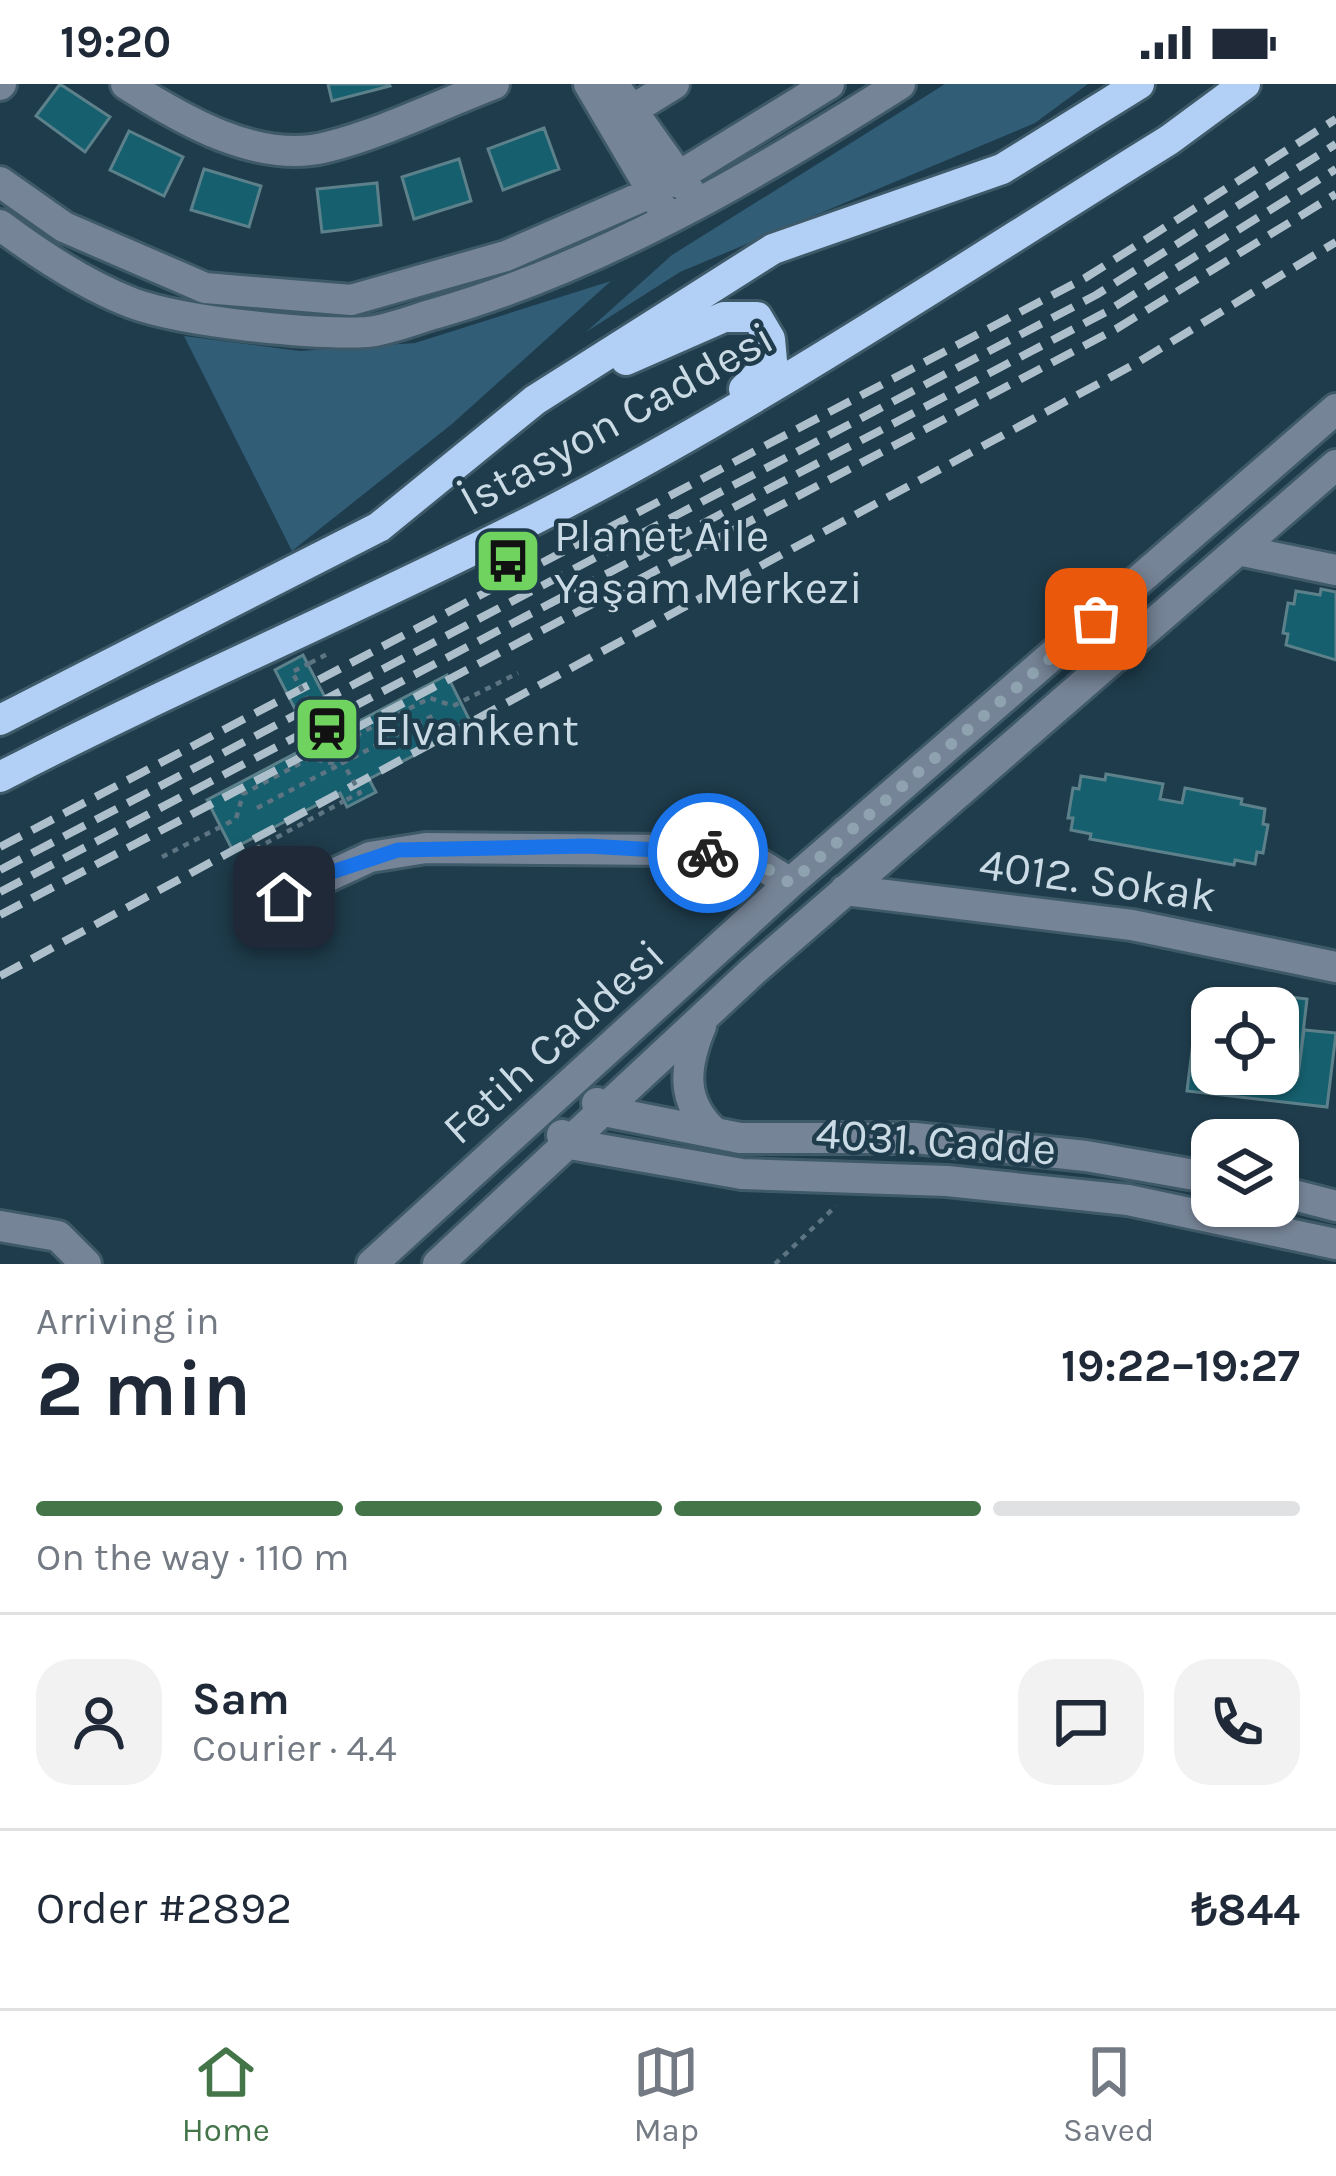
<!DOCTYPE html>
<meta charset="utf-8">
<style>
body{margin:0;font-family:Karla,sans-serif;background:#f2f2f3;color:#1f2937;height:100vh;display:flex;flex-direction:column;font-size:45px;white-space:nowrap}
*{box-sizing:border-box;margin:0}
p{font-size:39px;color:#747a83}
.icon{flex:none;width:66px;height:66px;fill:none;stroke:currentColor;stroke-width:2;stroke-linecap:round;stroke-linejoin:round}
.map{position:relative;height:1180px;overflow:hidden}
.side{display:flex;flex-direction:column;background:#fff;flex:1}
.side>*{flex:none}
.tools{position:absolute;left:1191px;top:903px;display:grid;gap:24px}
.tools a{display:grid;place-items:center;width:108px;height:108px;border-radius:24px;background:#fff;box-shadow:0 3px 9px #0004;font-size:60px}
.pin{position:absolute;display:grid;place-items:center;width:102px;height:102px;color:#fff;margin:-51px;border-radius:24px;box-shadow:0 6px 18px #0006}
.courier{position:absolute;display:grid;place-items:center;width:120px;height:120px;margin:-60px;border:9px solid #1a73e8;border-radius:50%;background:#fff;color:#222;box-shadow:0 3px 15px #0007}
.overview em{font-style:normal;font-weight:700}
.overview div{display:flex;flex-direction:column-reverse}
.overview{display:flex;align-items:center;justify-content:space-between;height:204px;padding:0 36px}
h1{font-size:78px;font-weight:700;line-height:90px}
.bar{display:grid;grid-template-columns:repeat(4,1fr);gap:18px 12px;align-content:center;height:144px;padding:0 36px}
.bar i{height:15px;border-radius:9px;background:#e0e1e3}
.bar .current{background:#437549}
.bar p{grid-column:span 4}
.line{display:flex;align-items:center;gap:30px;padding:0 36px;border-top:3px solid #e0e1e3}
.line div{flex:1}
.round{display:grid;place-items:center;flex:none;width:126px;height:126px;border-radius:36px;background:#f2f2f3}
.status{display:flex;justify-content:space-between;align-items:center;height:84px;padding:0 60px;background:#fff;direction:ltr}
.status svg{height:33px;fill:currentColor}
.tabs{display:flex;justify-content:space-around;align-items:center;height:168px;border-top:3px solid #e0e1e3;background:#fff;font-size:33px;color:#747a83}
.tabs a{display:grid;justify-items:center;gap:6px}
.tabs .current{color:#437549}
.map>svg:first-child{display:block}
.green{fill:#315d76}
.building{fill:#165f6e;stroke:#5c818b;stroke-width:3}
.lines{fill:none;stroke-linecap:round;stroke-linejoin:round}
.minor-casing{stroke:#3e5968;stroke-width:36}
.major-casing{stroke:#3e5968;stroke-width:36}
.path{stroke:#5d7583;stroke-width:4.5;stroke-dasharray:6 6;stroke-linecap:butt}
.minor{stroke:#768497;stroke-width:30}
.major{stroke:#b2d0f5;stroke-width:30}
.rail{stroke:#acbfca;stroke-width:8;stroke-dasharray:24 12;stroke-linecap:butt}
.path-bridge{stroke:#5d7583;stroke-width:4.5;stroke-dasharray:6 6;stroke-linecap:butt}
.done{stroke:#8ea3af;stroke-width:12;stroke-dasharray:0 21.6}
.route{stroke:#1a73e8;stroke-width:15}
.labels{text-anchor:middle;stroke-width:9;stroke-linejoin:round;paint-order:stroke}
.street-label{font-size:45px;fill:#cadbe5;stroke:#1f3c4c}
.poi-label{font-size:45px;fill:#cadbe5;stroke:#1f3c4c;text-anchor:start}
</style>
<div class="status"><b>19:20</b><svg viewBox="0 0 49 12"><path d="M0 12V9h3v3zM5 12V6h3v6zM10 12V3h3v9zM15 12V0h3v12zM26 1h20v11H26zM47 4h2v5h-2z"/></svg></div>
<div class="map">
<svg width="1336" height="1180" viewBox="0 0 1336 1180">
<rect width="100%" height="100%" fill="#1f3c4c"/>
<path class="green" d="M945,0H1088L1035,39L680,188L586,248L672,171Z
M611,197L452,340L292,467L184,252L300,267L415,259Z"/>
<path class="building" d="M60,0L110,33L85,68L36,32Z
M328,0H389L390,2L332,17Z
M544,44L559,85L503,106L488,65Z
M129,47L183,73L164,112L110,86Z
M459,75L471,117L414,135L402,93Z
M204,85L261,102L249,143L191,126Z
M377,99L381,141L322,148L317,105Z
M1321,505L1336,508V576L1286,561L1288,550L1283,549L1288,519L1294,520L1296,507L1320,511Z
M303,571L342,646L447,591L472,641L369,695L376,708L347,723L340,709L232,765L207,716L313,660L275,586Z
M1106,690L1163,700L1160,715L1182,719L1185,704L1242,715L1241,720L1265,725L1263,740L1268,741L1263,769L1257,768L1255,780L1235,776L1234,781L1090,755L1091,750L1071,746L1073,734H1068L1073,704L1079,705L1081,692L1105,696Z
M1223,905L1254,909L1252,924H1220Z
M1273,911L1307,915L1298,992L1278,990V924H1271Z
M1196,933L1212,935V990L1298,992L1304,946L1336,949L1327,1023L1187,1007Z"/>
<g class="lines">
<g class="minor-casing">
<path id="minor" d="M126,0C181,35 258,81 327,63C383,49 439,21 494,0
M589,0L662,124
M613,0L690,108
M0,1L1,0
M632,26L674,0
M0,98L64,143L205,204L351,216L506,172L653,108L829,0
M0,141C40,171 85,201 132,219C183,238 312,251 367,248C389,246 415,235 437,229C601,182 756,91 900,0
M1238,466L1336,486
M845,806L1132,841L1336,883
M284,813L370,773L426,764L674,766L750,774L790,799
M701,942C684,983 680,1018 715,1049
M597,1019L604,1027L740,1054H915L1086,1072L1212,1094
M562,1051L570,1060L742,1090L947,1097L1128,1116L1336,1160
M1278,1107L1336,1122
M0,1142L58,1152L86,1180
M372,1180L790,799L1336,325
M438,1180L753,887L1336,381"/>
</g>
<g class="major-casing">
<path id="major" d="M626,276L724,233H757L770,255L772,277L744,305
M0,636L379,443L535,316L773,165L1002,85L1139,0
M0,693C177,601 361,524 539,433C757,322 962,184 1169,56L1245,0"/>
</g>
<path class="path" d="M310,579L331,568
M349,676L359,650L430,614L453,622L518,589
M257,724L434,631
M162,773L236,735L243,710L310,674L339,681
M269,787L257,764L344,717
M775,1180L836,1122"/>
<use href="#minor" class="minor"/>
<use href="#major" class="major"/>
<path class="rail" d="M0,763L1085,194L1336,35
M0,786L1096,211L1336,60
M0,808L1106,228L1336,85
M0,831L1116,245L1336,110
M0,892L1135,280L1336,158"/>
<path class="path-bridge" d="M310,579L292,588L360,709L344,717"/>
</g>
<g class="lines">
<path class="done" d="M708,769L750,774L790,799L1096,535"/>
<path class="route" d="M284,813L332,788L398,766L588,762L708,769"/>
</g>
<defs>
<g id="bus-square" transform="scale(3.45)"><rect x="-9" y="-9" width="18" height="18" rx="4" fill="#70d35f" stroke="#1f3c4c"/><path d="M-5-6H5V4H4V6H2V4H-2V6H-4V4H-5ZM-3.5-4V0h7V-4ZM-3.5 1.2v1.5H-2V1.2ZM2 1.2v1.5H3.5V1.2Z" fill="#111"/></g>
<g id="station-square" transform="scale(3.45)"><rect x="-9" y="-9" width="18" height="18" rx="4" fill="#70d35f" stroke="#1f3c4c"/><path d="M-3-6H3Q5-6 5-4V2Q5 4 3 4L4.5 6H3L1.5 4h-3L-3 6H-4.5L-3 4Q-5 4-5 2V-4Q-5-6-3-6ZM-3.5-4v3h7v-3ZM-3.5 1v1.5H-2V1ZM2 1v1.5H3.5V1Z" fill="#111"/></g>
</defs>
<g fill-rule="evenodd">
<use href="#bus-square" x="508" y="477"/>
<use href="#station-square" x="327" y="645"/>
</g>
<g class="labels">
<g class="street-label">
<text transform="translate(616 334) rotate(-29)" y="16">İstasyon Caddesi</text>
<text transform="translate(1098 795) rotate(8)" y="16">4012. Sokak</text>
<text transform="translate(553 957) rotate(-42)" y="16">Fetih Caddesi</text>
<text transform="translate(936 1056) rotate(4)" y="16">4031. Cadde</text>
</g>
<g class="poi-label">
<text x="554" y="467">Planet Aile<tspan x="554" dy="52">Yaşam Merkezi</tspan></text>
<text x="374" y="661">Elvankent</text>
</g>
</g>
</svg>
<div class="tools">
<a><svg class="icon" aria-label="locate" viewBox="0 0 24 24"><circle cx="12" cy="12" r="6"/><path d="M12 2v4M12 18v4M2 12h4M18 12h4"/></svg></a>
<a><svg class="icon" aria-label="layers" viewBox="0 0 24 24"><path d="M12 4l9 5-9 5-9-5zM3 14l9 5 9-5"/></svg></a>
</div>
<div class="pin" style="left:1096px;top:535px;background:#ea580c"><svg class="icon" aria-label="bag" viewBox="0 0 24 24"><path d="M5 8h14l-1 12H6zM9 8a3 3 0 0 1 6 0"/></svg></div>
<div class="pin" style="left:284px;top:813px;background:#1f2937"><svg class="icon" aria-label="home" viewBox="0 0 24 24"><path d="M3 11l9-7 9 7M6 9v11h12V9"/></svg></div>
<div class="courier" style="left:708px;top:769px"><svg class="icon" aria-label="bike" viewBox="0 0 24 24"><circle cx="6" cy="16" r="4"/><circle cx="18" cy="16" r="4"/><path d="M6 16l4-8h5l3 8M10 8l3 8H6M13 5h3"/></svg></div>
</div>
<section class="side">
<div class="overview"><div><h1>2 min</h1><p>Arriving in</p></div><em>19:22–19:27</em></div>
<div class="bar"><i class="current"></i><i class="current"></i><i class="current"></i><i></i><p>On the way · 110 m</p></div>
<div class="line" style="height:216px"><a class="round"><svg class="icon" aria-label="person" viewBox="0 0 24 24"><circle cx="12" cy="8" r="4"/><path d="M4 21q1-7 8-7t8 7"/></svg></a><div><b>Sam</b><p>Courier · 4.4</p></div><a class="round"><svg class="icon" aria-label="chat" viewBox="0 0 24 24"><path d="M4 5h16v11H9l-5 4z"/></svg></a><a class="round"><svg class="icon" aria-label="phone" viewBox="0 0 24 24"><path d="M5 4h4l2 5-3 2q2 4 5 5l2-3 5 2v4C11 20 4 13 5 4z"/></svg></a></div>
<div class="line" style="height:156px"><div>Order #2892</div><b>₺844</b></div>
</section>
<nav class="tabs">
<a class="current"><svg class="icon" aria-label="home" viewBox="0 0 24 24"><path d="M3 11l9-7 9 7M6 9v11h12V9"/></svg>Home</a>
<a><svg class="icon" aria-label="map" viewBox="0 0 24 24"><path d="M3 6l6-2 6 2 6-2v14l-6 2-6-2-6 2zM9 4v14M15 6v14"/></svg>Map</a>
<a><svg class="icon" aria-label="saved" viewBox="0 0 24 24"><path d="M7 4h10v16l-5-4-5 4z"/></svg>Saved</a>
</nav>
